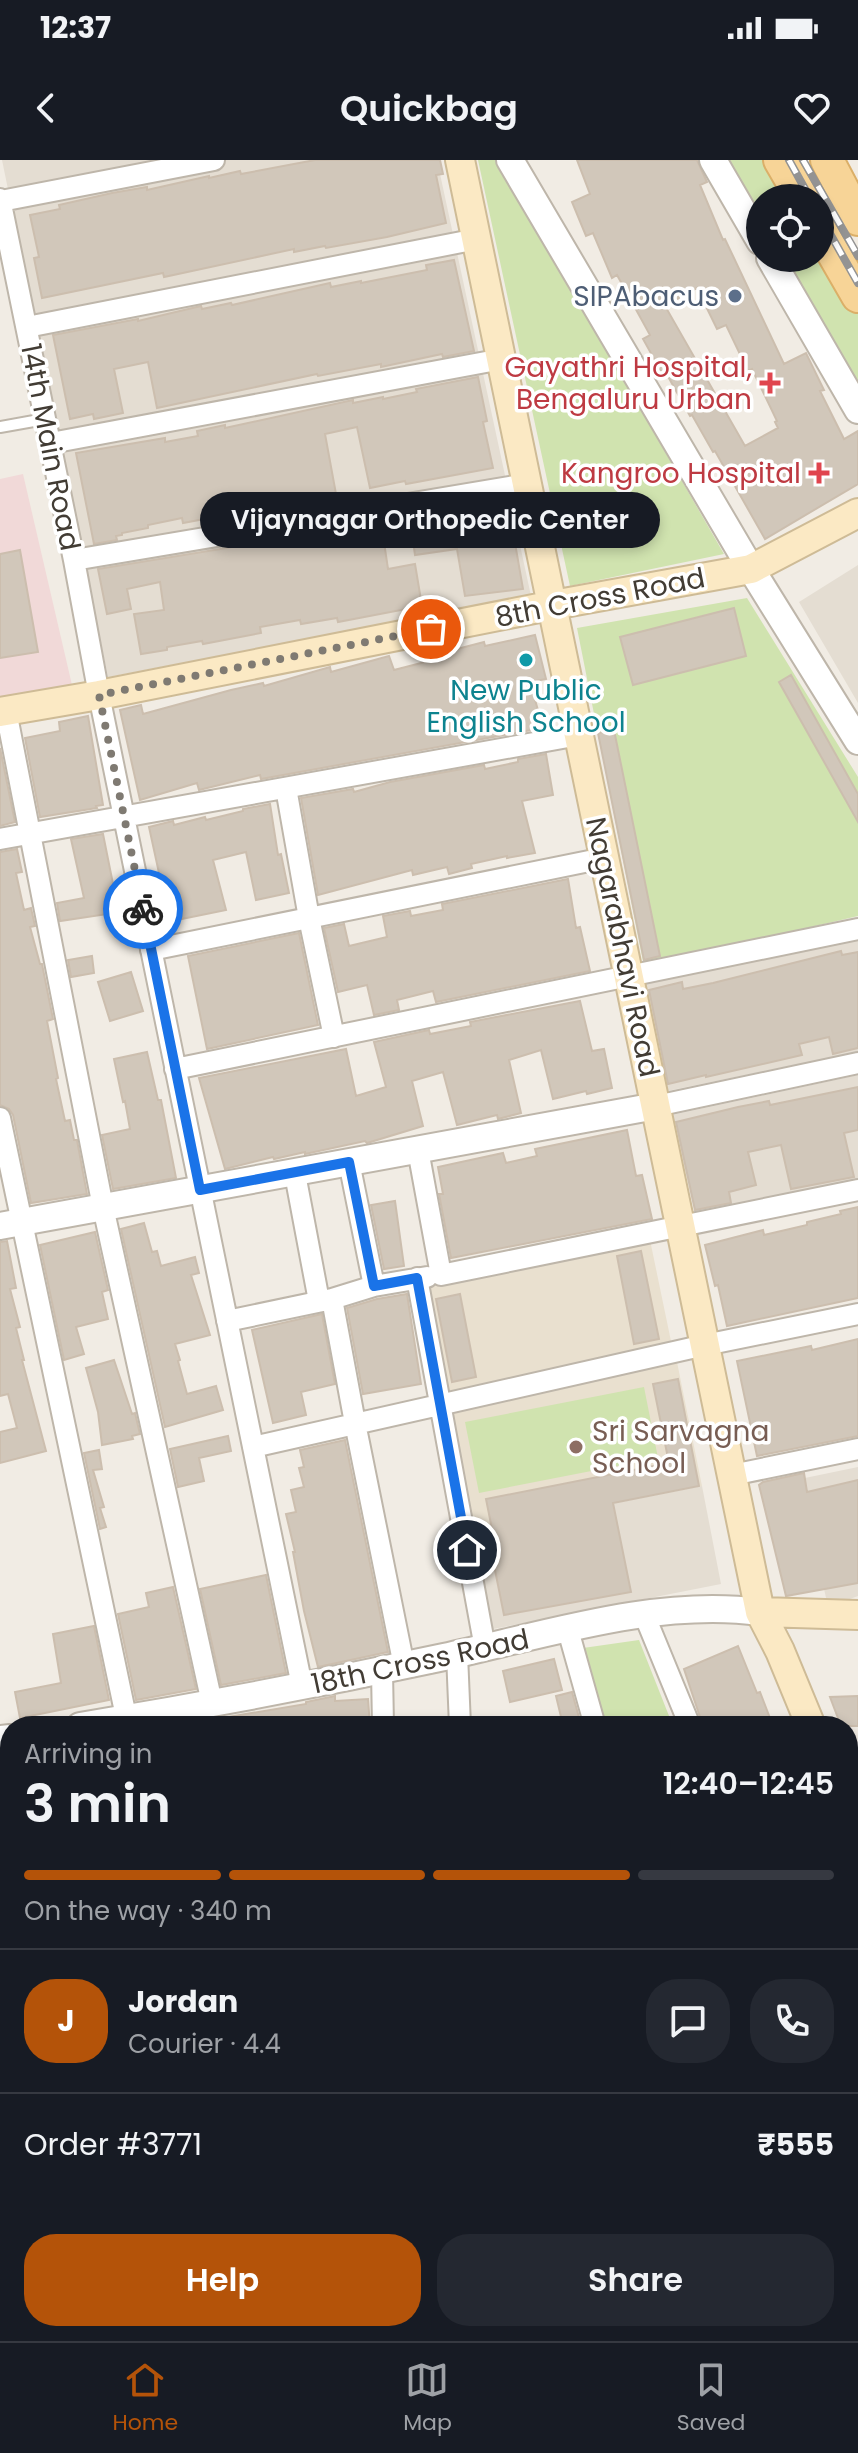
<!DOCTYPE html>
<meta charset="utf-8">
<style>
body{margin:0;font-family:Poppins,sans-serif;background:#242831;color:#f1f3f6;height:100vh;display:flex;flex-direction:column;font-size:30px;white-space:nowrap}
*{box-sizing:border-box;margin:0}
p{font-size:26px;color:#9ea1a6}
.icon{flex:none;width:44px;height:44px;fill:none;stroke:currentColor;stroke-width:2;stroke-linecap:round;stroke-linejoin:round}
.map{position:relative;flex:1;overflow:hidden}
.details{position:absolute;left:0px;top:1556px;width:858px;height:626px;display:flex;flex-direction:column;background:#171b24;border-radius:32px 32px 0 0;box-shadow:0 4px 12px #0003}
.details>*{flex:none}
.controls{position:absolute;left:746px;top:24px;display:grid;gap:16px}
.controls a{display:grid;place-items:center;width:88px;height:88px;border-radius:50%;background:#171b24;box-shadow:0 4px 12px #0003;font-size:40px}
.pin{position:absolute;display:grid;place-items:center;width:68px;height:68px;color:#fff;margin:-34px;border:4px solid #fff;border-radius:50%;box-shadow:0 2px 8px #0007}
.courier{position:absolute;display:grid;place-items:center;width:80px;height:80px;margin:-40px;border:6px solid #1a73e8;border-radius:50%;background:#fff;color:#222;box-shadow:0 2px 10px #0007}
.bubble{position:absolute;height:56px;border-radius:28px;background:#171b24;box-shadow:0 4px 12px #0003;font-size:26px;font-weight:600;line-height:56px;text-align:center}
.summary em{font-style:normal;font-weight:600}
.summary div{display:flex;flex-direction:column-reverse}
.summary{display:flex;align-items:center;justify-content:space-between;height:136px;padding:0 24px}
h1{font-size:52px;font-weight:600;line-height:60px}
.bar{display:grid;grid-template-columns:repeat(4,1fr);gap:12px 8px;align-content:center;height:96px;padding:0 24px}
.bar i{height:10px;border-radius:6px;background:#363941}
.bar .active{background:#b45309}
.bar p{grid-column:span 4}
.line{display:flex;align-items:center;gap:20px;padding:0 24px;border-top:2px solid #363941}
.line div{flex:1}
.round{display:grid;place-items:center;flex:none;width:84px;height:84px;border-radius:32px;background:#242831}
.button{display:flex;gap:16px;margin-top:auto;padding:16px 24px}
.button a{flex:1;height:92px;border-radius:32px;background:#b45309;color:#fff;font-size:32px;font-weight:600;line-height:92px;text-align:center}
.button a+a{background:#242831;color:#f1f3f6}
.status{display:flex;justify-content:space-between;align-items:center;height:56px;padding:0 40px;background:#171b24;direction:ltr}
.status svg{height:22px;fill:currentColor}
header{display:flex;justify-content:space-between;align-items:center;height:104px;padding:0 24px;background:#171b24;font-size:36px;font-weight:600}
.dock{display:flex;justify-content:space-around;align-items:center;height:112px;border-top:2px solid #363941;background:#171b24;font-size:22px;color:#9ea1a6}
.dock a{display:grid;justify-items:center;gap:4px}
.dock .active{color:#b45309}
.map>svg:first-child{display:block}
.residential{fill:#e4ddd2}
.education{fill:#e9e0cf}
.medical{fill:#f1d9d8}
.green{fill:#d0e3af}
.building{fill:#d1c7ba;stroke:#ccbeae;stroke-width:2;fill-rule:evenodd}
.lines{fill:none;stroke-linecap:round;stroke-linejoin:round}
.service-casing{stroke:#beb6aa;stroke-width:14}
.minor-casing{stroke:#beb6aa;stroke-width:24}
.tertiary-casing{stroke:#beb6aa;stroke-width:30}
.secondary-casing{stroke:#cebb96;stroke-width:32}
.primary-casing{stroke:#dbaf68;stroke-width:36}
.service{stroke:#fff;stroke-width:10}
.minor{stroke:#fff;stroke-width:20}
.tertiary{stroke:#fff;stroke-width:26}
.secondary{stroke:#fbe9c4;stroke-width:28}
.primary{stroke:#f7d497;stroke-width:32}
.rail-casing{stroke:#939393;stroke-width:8}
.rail{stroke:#fff;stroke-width:5;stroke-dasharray:15;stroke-linecap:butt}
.done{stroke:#7f7a72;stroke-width:8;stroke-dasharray:0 14.4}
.route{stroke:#1a73e8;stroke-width:10}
.service-dot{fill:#5c6f8a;stroke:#fff;stroke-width:3}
.health-dot{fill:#e0444e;stroke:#fff;stroke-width:3}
.culture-dot{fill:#0f9aa8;stroke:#fff;stroke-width:3}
.education-dot{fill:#8d6e63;stroke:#fff;stroke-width:3}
.labels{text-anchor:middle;stroke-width:7;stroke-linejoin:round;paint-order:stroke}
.service-label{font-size:28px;fill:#4e5e75;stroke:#fff;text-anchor:end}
.health-label{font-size:28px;fill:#be3a42;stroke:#fff;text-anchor:end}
.street-label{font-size:28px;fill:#423c34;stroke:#fff}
.culture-label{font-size:28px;fill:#0d838f;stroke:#fff}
.education-label{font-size:28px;fill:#785e54;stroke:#fff;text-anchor:start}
</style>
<div class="status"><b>12:37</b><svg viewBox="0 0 49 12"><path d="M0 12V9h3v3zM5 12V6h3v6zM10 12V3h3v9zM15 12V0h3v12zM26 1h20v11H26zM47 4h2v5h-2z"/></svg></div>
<header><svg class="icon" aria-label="back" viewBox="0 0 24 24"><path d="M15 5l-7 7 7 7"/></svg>Quickbag<svg class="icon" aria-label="heart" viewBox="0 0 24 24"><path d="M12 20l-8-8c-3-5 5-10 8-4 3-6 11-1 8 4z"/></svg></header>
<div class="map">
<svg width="858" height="2181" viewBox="0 0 858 2181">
<rect width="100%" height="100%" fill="#f1ece4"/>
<path class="residential" d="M2,0H437L531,436L108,517Z
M858,405V543L799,442Z
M858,780V892L667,931L645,824Z
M858,915V1023L696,1058L672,955Z
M858,1307V1436L828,1447L800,1319Z
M702,1326L721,1424L493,1469L474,1371Z"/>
<path class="education" d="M650,1080L672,1186L448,1232L427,1125Z
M677,1202L702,1326L474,1371L450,1247Z"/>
<path class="medical" d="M23,314L72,525L0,537V319Z"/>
<path class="green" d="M478,0H497L724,394L570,426Z
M719,0H770L792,38H760V70Z
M820,87L858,154V239L776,98H820Z
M747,438L858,617V756L644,806L577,468Z
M644,1227L658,1298L479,1333L465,1262Z
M639,1480L673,1566H607L583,1488Z"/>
<path class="building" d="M315,0H440L443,14L436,15L446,63L387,77L326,88L325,86L294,92V89L164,117L163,113L42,138L34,98L39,97L30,55L60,49L59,45L112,33L147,27V30L209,16V18L240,11L241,14Z
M577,0H697L707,22L700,25L723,80L725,79L784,204L806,193L824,230L820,231L844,279L858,271V324L765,379L715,291L713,292L692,255L690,256L665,211L662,213L643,179L650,175L617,115L612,118L593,73L586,76L572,42L590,34ZM697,128L717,169L726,165L748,211L752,209L777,261L775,262L778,268L745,286L665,146Z
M454,100L474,191L443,197L442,194L381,207V204L318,216L317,214L157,248L148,202L114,209L123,253L94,259L93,254L70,259L53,175L138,159V161L201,146L202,149L231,143L232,145L330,123L331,127L361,121V123L427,110L426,105Z
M478,217L487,261L483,262L493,308L406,324L405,321L370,328L357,267L325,274L336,334L215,359V357L183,363L182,358L148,365V368L122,373V375L116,376L117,380L94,384L76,293L165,278V282L198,276L197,271L225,265V268L353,240V243L383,237V239L417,232L416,229Z
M498,342L504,384L515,383L523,429L465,436L457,389L415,395L410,359Z
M381,362L388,409L415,404L422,446L338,462L337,458L301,464L300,460L260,467L261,473L203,484L202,481L167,487V490L141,494L134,454L164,450L160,422L127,429L131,449L107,454L98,409L251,384V386L286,382V378Z
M20,390L38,492L0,498V394Z
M734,448L746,496L633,525L620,477Z
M535,475L546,519L530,522L543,568L261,619L260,615L199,630L197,623L140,640L120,550L141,545L143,554L231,530L263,523L264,526L330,507L331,512L389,496L394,510L429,501L428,498L461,488L484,482L485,486Z
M791,515L858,634V662L779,522Z
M88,556L103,645L96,646L97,648L40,657L25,578L60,571L59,562Z
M614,570L660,796L644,800L598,573Z
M0,588L15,662L0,666Z
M546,594L553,635L522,641L535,693L507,698V696L471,704L472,708L449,714L447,707L413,715L412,710L318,735L301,638L353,629L354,632L390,622L484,605L485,609L518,602V599Z
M270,644L278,695L281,694L289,733L256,740L246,692L213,700L226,750L162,763L152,714L159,713L149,667L173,661L174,665L205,657L206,660L243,651V649Z
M103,674L115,734L118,733L121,752L60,761L57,743L84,738L71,679Z
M17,689L22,712L16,713L24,750L31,748L35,766L30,767L40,804H42L53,859L47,861L58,918L56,919L65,961L70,960L74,980H77L87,1034L31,1043L13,955L9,949L0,945V692Z
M568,719L576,768L580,767L590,811L436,842L433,831L397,840L399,850L374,855L367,825L338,832L324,768L344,764L349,786L387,777L383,756L410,751L411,756L443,750L442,744Z
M299,773L318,865L207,889L188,796Z
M841,791L842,795L858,792V888L833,894L829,877L799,884L802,895L706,917V915L668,924L649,830L682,822L683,829L713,823Z
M92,796L94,813L71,817L68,800Z
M131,812L143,851L110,861L98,822Z
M580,841L592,891L604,889L612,928L587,934L586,931L553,939L541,890L509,900L521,953L498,959L497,955L457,965L443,912L412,921L423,966L367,983L365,981L305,994V992L274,999L273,997L225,1009L199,918L346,889L356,936L386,927L374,882L429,870L430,874L471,866L470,862Z
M147,892L158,940H161L176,1018L113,1029L102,975L130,969L125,941L123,942L114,899Z
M858,927V970L844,973L854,1017L791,1029L781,985L748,992L756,1025L729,1032L731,1043L695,1050L676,962L738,947L769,941L770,945Z
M627,970L636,1016L642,1015L652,1059L451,1098L439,1034H443L438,1007L503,993L506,1003L537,996L535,989Z
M395,1041L404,1106L384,1109L371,1045Z
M858,1047V1138L727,1166L718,1125L715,1126L705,1085L763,1070L764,1075L807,1065V1062L841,1054L840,1051Z
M144,1063L152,1092L157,1091L161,1106L195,1097L199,1113L191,1115L210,1175L175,1184L180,1200L178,1201L187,1234L216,1226L223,1250L165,1267L121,1069Z
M95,1072L108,1130L102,1132L108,1159L76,1167L84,1194L64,1200L40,1085Z
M7,1081L16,1128L10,1129L20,1167L16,1168L24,1200H22L46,1291L0,1303V1272L17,1268L8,1234L0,1236V1082Z
M641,1091L659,1179L634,1184L617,1096Z
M407,1134L421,1224L363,1234L347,1148L377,1139Z
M460,1134L476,1217L452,1222L436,1139Z
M322,1154L335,1224L301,1232L306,1255L273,1263L252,1170Z
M858,1179V1276L757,1296L737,1201L811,1186L812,1190Z
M114,1200L132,1254L135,1253L140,1274L132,1276L133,1279L102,1285L98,1252L86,1208Z
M678,1219L699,1326L613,1343L631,1432L504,1455L489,1380L494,1379L486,1339L669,1303L653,1224Z
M228,1276L231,1291L199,1298L204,1321L178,1327L170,1289Z
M345,1280L388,1492L318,1507L304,1451L293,1392H295L286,1354L296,1352L291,1330L304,1327L299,1308L304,1307L300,1290Z
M99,1290L102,1309L93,1310L104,1347L100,1348L106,1367L100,1369L84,1293Z
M804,1313L807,1332L858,1320V1423L786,1436L759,1325L763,1322Z
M266,1415L286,1513L221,1525L200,1429Z
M173,1427L196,1529L136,1540L118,1454L149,1447L146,1433Z
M94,1466L109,1540L20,1558L15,1532L61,1523L53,1474Z
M738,1486L757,1533L760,1532L773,1566H703L684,1509Z
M554,1499L562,1530L510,1542L503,1511Z
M572,1532L580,1561L563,1565L556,1536Z
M335,1536V1541L368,1539L370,1566H343L342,1560L303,1566H217L216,1559L306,1544V1542Z
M858,1536V1566H841L830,1537Z"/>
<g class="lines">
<g class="service-casing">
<path id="service" d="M0,267L45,259"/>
</g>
<g class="minor-casing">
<path id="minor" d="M0,39L74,400L99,535L302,1526
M1,41L214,0
M27,167L477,79
M51,283L502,199
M74,400L527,324
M6,551L103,1047L212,1543
M286,628L309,758L334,877
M0,679L579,575
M151,790L604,698
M175,909L858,769
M656,946L858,903
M0,958L128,1566
M418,990L441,1115L858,1030
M349,1002L374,1126L427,1117
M295,1014L319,1141
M417,1118L485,1488
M332,1139L355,1263L404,1506
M227,1161L332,1139L374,1126
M253,1287L705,1185L858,1154
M732,1315L858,1289
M644,1454L690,1566
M568,1470L595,1566
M457,1494L460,1566
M382,1511L383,1566
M848,1602H858
M0,1758L10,1757
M848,1895L858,1901
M0,1946L10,1945
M848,2001L858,2000
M0,2032L10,2031
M224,2172L225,2181
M288,2172L291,2181
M404,2172L405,2181
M472,2172L473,2181
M561,2172L563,2181
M720,2172L723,2181
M163,2175L176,2172
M38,2181V2172
M69,2181L120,2172
M645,2181V2172
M835,2181L858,2177"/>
</g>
<g class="tertiary-casing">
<path id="tertiary" d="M510,0L751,409L858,581
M713,0L760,81
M770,98L858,250
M0,1066L656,946
M80,1566C202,1546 323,1523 444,1497C544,1475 657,1438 760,1452
M0,1579L10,1578"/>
</g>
<g class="secondary-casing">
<path id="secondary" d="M460,0L760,1452L780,1491L811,1566
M0,552L99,535L564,443L751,409L858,353
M760,1452L858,1455
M848,1654L858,1678"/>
</g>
<g class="primary-casing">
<path id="primary" d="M780,0L802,38
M827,0L858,59
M820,70L858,136"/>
</g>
<use href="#service" class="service"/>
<use href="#minor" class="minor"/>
<use href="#tertiary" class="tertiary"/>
<use href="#secondary" class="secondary"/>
<use href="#primary" class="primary"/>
<g class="rail-casing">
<path id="rail" d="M789,0L810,38
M803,0L858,96
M820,56L858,123"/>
</g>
<use href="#rail" class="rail"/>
</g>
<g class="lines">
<path class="done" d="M143,749L99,535L431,469"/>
<path class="route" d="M143,749L200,1030L349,1002L374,1126L417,1118L467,1390"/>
</g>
<circle class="service-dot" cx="735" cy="136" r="8"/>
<g class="health-dot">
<path d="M766 211h8v8h8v8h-8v8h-8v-8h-8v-8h8z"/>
<path d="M815 301h8v8h8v8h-8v8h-8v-8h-8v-8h8z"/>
</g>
<circle class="culture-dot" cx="526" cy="500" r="8"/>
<circle class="education-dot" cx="576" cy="1287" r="8"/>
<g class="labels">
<g class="service-label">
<text x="719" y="146">SIPAbacus</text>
</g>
<g class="health-label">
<text x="752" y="217">Gayathri Hospital,<tspan x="752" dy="32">Bengaluru Urban</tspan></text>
<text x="801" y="323">Kangroo Hospital</text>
</g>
<g class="street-label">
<text transform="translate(51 287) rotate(79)" y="10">14th Main Road</text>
<text transform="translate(600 437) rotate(-11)" y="10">8th Cross Road</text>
<text transform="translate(623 787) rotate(78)" y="10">Nagarabhavi Road</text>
<text transform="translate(420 1501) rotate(-12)" y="10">18th Cross Road</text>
</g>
<g class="culture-label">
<text x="526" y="540">New Public<tspan x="526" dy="32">English School</tspan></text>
</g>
<g class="education-label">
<text x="592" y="1281">Sri Sarvagna<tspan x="592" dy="32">School</tspan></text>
</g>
</g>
</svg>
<div class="controls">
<a><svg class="icon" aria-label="locate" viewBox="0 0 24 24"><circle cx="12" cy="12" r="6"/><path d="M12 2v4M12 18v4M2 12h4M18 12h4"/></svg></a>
</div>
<div class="pin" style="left:431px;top:469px;background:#ea580c"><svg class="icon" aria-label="bag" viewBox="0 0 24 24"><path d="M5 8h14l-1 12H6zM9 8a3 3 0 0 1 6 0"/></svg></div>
<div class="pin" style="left:467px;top:1390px;background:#1f2937"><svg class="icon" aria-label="home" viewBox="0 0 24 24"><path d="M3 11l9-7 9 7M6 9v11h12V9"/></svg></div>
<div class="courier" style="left:143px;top:749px"><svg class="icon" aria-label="bike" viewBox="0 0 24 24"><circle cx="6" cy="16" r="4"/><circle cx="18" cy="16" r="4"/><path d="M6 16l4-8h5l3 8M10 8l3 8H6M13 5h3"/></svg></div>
<div class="bubble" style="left:200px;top:332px;width:460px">Vijaynagar Orthopedic Center</div>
<section class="details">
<div class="summary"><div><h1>3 min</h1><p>Arriving in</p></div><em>12:40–12:45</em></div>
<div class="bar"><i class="active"></i><i class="active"></i><i class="active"></i><i></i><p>On the way · 340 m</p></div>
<div class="line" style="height:144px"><b class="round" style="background:#b45309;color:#fff">J</b><div><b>Jordan</b><p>Courier · 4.4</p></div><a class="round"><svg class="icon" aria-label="chat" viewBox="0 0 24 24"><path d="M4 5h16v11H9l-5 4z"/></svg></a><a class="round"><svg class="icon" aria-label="phone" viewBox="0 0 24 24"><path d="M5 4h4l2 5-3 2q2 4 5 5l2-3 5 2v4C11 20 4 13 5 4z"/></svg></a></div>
<div class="line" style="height:104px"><div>Order #3771</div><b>₹555</b></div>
<div class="button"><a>Help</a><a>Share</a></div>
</section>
</div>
<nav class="dock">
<a class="active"><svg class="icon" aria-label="home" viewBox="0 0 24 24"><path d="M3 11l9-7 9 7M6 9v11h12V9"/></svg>Home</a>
<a><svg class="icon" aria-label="map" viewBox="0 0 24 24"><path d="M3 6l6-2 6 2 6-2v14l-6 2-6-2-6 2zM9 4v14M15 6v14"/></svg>Map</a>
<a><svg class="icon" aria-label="saved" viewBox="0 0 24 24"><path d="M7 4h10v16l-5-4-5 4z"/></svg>Saved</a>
</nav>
